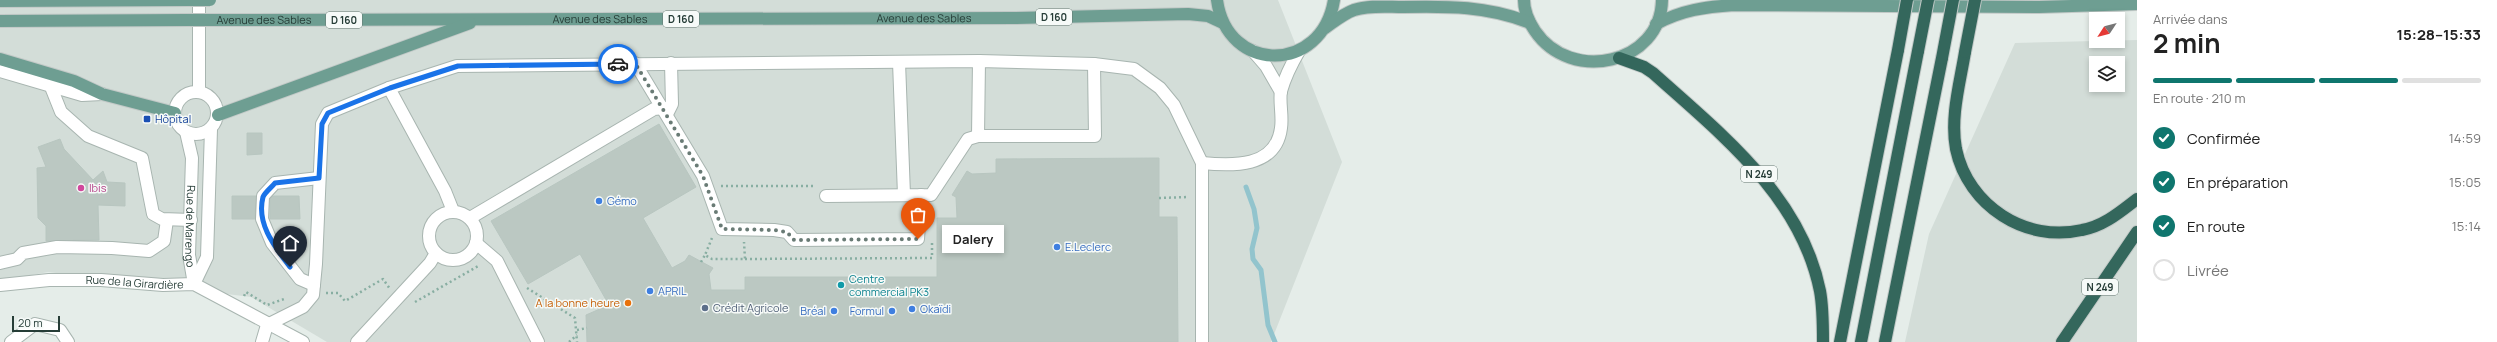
<!DOCTYPE html>
<html lang="fr">
<meta charset="utf-8">
<style>
body{margin:0;font-family:Manrope,sans-serif;background:#f6f6f6;color:#222;height:100vh;display:flex;flex-direction:column;font-size:15px;white-space:nowrap}
*{box-sizing:border-box;margin:0}
p{font-size:13px;color:#767676}
.icon{flex:none;width:22px;height:22px;fill:none;stroke:currentColor;stroke-width:2;stroke-linecap:round;stroke-linejoin:round}
.map{position:relative;flex:1;overflow:hidden}
.sheet{display:flex;flex-direction:column;background:#fff;width:360px}
.sheet>*{flex:none}
.needle{width:26px;rotate:234deg}
.buttons{position:absolute;left:2089px;top:12px;display:grid;gap:8px}
.buttons a{display:grid;place-items:center;width:36px;height:36px;border-radius:0px;background:#fff;box-shadow:0 2px 6px #0003;font-size:20px}
.scale{position:absolute;left:12px;bottom:10px;width:48px;box-sizing:border-box;padding-left:4px;border:2px solid #263d37;border-top:0;font-size:11px;line-height:14px;white-space:nowrap;color:#263d37;-webkit-text-stroke:3px #f6faf8;paint-order:stroke}
.pin{position:absolute;display:grid;place-items:center;width:34px;height:34px;color:#fff;margin:-41px -17px;border-radius:50% 50% 50% 0;rotate:-45deg;box-shadow:0 0 4px #0007}
.pin .icon{rotate:45deg}
.courier{position:absolute;display:grid;place-items:center;width:40px;height:40px;margin:-20px;border:3px solid #1a73e8;border-radius:50%;background:#fff;color:#222;box-shadow:0 1px 5px #0007}
.bubble{position:absolute;height:28px;border-radius:0px;background:#fff;box-shadow:0 2px 6px #0003;font-size:13px;font-weight:700;line-height:28px;text-align:center}
.head em{font-style:normal;font-weight:700}
.head div{display:flex;flex-direction:column-reverse}
.head{display:flex;align-items:center;justify-content:space-between;height:68px;padding:0 16px}
h1{font-size:26px;font-weight:700;line-height:30px}
.bar{display:grid;grid-template-columns:repeat(4,1fr);gap:6px 4px;align-content:center;height:48px;padding:0 16px}
.bar i{height:5px;border-radius:3px;background:#e0e0e0}
.bar .active{background:#0f766e}
.bar p{grid-column:span 4}
ol{padding:0 16px;list-style:none}
li{display:flex;align-items:center;gap:12px;height:44px}
li p{margin-inline-start:auto}
li .icon{padding:4px;border-radius:50%;background:#0f766e;color:#fff;stroke-width:4}
li:last-child{color:#767676}
li i{width:22px;height:22px;border:2px solid #e0e0e0;border-radius:50%}
main{display:flex;flex:1;min-height:0}
.map>svg:first-child{display:block}
.built{fill:#d3ddd8;fill-rule:evenodd}
.lines{fill:none;stroke-linecap:round;stroke-linejoin:round}
.stream{stroke:#92c4cd;stroke-width:5}
.building{fill:#bbc8c2;stroke:#b8c6c0}
.minor-casing{stroke:#a8b5b0;stroke-width:14}
.major-casing{stroke:#c2c9c7;stroke-width:14}
.highway-casing{stroke:#c2c9c7;stroke-width:14}
.path{stroke:#88aea2;stroke-width:2.5;stroke-dasharray:2 3;stroke-linecap:butt}
.minor{stroke:#fff;stroke-width:12}
.major{stroke:#6e9e92;stroke-width:12}
.highway{stroke:#34675c;stroke-width:12}
.major-bridge-casing{stroke:#c2c9c7;stroke-width:14;stroke-linecap:butt}
.highway-bridge-casing{stroke:#c2c9c7;stroke-width:14;stroke-linecap:butt}
.major-bridge{stroke:#6e9e92;stroke-width:12}
.highway-bridge{stroke:#34675c;stroke-width:12}
.done{stroke:#697b75;stroke-width:4;stroke-dasharray:0 7.2}
.route{stroke:#1a73e8;stroke-width:5}
.transit-dot{fill:#1a4fb4;stroke:#f6faf8;stroke-width:1.5}
.hotel-dot{fill:#d1479c;stroke:#f6faf8;stroke-width:1.5}
.shop-dot{fill:#3f7fe0;stroke:#f6faf8;stroke-width:1.5}
.culture-dot{fill:#0f9aa8;stroke:#f6faf8;stroke-width:1.5}
.food-dot{fill:#e8710a;stroke:#f6faf8;stroke-width:1.5}
.service-dot{fill:#5c6f8a;stroke:#f6faf8;stroke-width:1.5}
.labels{text-anchor:middle;stroke-width:3;stroke-linejoin:round;paint-order:stroke}
.shield{fill:#f6faf8;stroke:#647671;stroke-width:1}
.shield-label{font-size:10px;font-weight:bold;fill:#263d37}
.street-label{font-size:11px;fill:#263d37;stroke:#f6faf8}
.transit-label{font-size:11px;fill:#164399;stroke:#f6faf8;text-anchor:start}
.hotel-label{font-size:11px;fill:#b23c85;stroke:#f6faf8;text-anchor:start}
.shop-label{font-size:11px;fill:#366cbe;stroke:#f6faf8;text-anchor:start}
.culture-label{font-size:11px;fill:#0d838f;stroke:#f6faf8;text-anchor:start}
.food-label{font-size:11px;fill:#c56008;stroke:#f6faf8;text-anchor:end}
.service-label{font-size:11px;fill:#4e5e75;stroke:#f6faf8;text-anchor:start}
</style>
<main>
<div class="map">
<svg width="2137" height="342" viewBox="0 0 2137 342">
<rect width="100%" height="100%" fill="#e5ede9"/>
<path class="built" d="M0,0H1278L1342,162L1271,342H327L251,297L48,272L0,281Z
M2137,40V342H1905L1929,234L2015,43ZM2096,63H2118V85H2096Z"/>
<g class="lines">
<path class="stream" d="M1246,187L1254,209L1257,228L1252,249L1253,259L1261,270L1268,325L1275,342"/>
</g>
<path class="building" d="M659,124L696,187L643,218L672,268L685,261L689,255L713,268L709,274L711,290H745V277H937V218H957L956,197L952,195L967,171L972,174L996,173V159L1159,158V217H1177L1178,342H587L586,315L609,305L580,254L528,284L491,221Z
M247,133H262V154L247,155Z
M60,139L64,149L93,180L103,171L107,182L125,183V206L98,205L99,240L46,241V226L38,218L37,168L46,167L38,147Z
M232,196H256L255,219H232Z
M273,196H299L300,219H270V199Z"/>
<g class="lines">
<g class="minor-casing">
<g id="minor">
<path d="M1253,51L1266,66L1281,92"/>
<path d="M899,62L904,195"/>
<path d="M635,63L703,176L722,229L774,230L787,232L794,240L918,239L921,195"/>
<path d="M0,71L82,95L102,94"/>
<path d="M51,87L61,112L88,136L142,158L153,214L162,219L191,220"/>
<path d="M389,88L445,191L453,211"/>
<circle cx="196" cy="113" r="21"/>
<path d="M199,92V0"/>
<path d="M667,114L672,104L671,63"/>
<path id="s1" d="M186,132L192,158L189,255L194,284"/>
<path d="M978,136L979,61"/>
<path d="M1202,163C1232,166 1276,168 1281,128C1283,116 1279,102 1281,91C1285,77 1292,63 1299,51"/>
<path d="M826,196L931,195L968,139L978,136H1095L1094,64"/>
<circle cx="453" cy="236" r="24"/>
<path d="M470,218L654,109L664,108"/>
<path d="M476,243L497,261L538,342"/>
<path d="M0,263L17,259L23,253L57,247L112,248L149,251L164,241L167,220"/>
<path d="M194,284L207,257L211,129"/>
<path id="s2" d="M0,285L49,280H101L163,285L194,284L303,342"/>
<path d="M314,285L300,279L272,243L262,219L263,196L275,183L319,178"/>
<path d="M267,325L303,307L313,295L316,264L322,124L328,113L389,88L457,66L979,61L1094,64L1134,69L1160,88L1174,105L1202,163V342"/>
<path d="M11,342L35,324L60,330L68,342"/>
<path d="M262,342L267,325"/>
<path d="M357,342L430,263L436,253"/>
</g>
</g>
<g class="major-casing">
<g id="major">
<path d="M1217,0C1227,74 1322,74 1334,0"/>
<path d="M1524,0C1524,11 1529,22 1535,31C1571,84 1661,64 1662,0"/>
<path d="M0,1L187,0"/>
<path id="s3" d="M211,20L1015,18L1188,14L1208,16L1223,23"/>
<path d="M0,21L187,20"/>
<path d="M1656,24C1682,10 1705,7 1734,5L2039,7L2137,4"/>
<path d="M1325,28C1335,21 1343,14 1354,10C1369,5 1387,7 1403,7C1447,6 1489,6 1530,23"/>
<path d="M0,59L74,81L102,94L175,113"/>
<path d="M218,115L470,23"/>
</g>
</g>
<g class="highway-casing">
<path id="highway" d="M1965,52C1960,83 1950,117 1956,149C1968,206 2026,243 2082,230C2104,226 2120,212 2137,199
M1619,58L1644,67L1653,73C1721,134 1801,196 1820,291C1823,307 1823,325 1823,342
M1840,342L1898,50
M1861,342L1918,51
M1885,342L1942,58
M2062,342L2137,232"/>
</g>
<path class="path" d="M721,186H816
M1159,198L1189,197
M712,238L705,255L712,259H745L744,242
M745,259L932,258V243
M701,262L705,255
M527,288L575,318L577,342
M326,293H338L345,301L383,279L390,289
M244,296L246,292L267,305L284,299
M415,302L480,265
M577,330L587,328
M569,342L577,335"/>
<use href="#minor" class="minor"/>
<use href="#major" class="major"/>
<use href="#highway" class="highway"/>
<g class="major-bridge-casing">
<path id="major-bridge" d="M187,0H210
M187,20H211"/>
</g>
<g class="highway-bridge-casing">
<path id="highway-bridge" d="M1898,50L1907,0
M1918,51L1928,0
M1965,52L1975,0
M1942,58L1953,0"/>
</g>
<use href="#major-bridge" class="major-bridge"/>
<use href="#highway-bridge" class="highway-bridge"/>
</g>
<g class="lines">
<path class="done" d="M618,64L635,63L703,176L722,229L774,230L787,232L794,240L918,239"/>
<path class="route" d="M290,267C275,247 256,224 263,197C265,192 272,187 275,183L319,178L322,124L328,113L390,88L458,66L618,64"/>
</g>
<rect class="transit-dot" x="143" y="115" width="8" height="8" rx="2"/>
<circle class="hotel-dot" cx="81" cy="188" r="4"/>
<g class="shop-dot">
<circle cx="599" cy="201" r="4"/>
<circle cx="1057" cy="247" r="4"/>
<circle cx="650" cy="291" r="4"/>
<circle cx="912" cy="309" r="4"/>
<circle cx="834" cy="311" r="4"/>
<circle cx="892" cy="311" r="4"/>
</g>
<circle class="culture-dot" cx="841" cy="285" r="4"/>
<circle class="food-dot" cx="628" cy="303" r="4"/>
<circle class="service-dot" cx="705" cy="308" r="4"/>
<g class="labels">
<g class="shield">
<rect x="1036" y="9" width="36" height="16" rx="3"/>
<rect x="663" y="11" width="36" height="16" rx="3"/>
<rect x="326" y="12" width="36" height="16" rx="3"/>
<rect x="1741" y="166" width="36" height="16" rx="3"/>
<rect x="2082" y="279" width="36" height="16" rx="3"/>
</g>
<g class="shield-label">
<text x="1054" y="21">D 160</text>
<text x="681" y="23">D 160</text>
<text x="344" y="24">D 160</text>
<text x="1759" y="178">N 249</text>
<text x="2100" y="291">N 249</text>
</g>
<g class="street-label">
<text dy="4" stroke="none"><textPath href="#s3" startOffset="713">Avenue des Sables</textPath></text>
<text dy="4" stroke="none"><textPath href="#s3" startOffset="389">Avenue des Sables</textPath></text>
<text dy="4" stroke="none"><textPath href="#s3" startOffset="53">Avenue des Sables</textPath></text>
<text dy="4" stroke="none"><textPath href="#s1" startOffset="95">Rue de Marengo</textPath></text>
<text dy="4" stroke="none"><textPath href="#s2" startOffset="135">Rue de la Girardière</textPath></text>
</g>
<g class="transit-label">
<text x="155" y="123">Hôpital</text>
</g>
<g class="hotel-label">
<text x="89" y="192">Ibis</text>
</g>
<g class="shop-label">
<text x="607" y="205">Gémo</text>
<text x="1065" y="251">E.Leclerc</text>
<text x="658" y="295">APRIL</text>
<text x="920" y="313">Okaïdi</text>
<text x="826" y="315" text-anchor="end">Bréal</text>
<text x="884" y="315" text-anchor="end">Formul</text>
</g>
<g class="culture-label">
<text x="849" y="283">Centre<tspan x="849" dy="13">commercial PK3</tspan></text>
</g>
<g class="food-label">
<text x="620" y="307">A la bonne heure</text>
</g>
<g class="service-label">
<text x="713" y="312">Crédit Agricole</text>
</g>
</g>
</svg>
<div class="buttons">
<a><svg class="needle" viewBox="-14 -14 28 28"><path d="M0-13l5 13h-10z" fill="#e53935"/><path d="M0 13l5-13h-10z" fill="#767676"/></svg></a>
<a><svg class="icon" aria-label="layers" viewBox="0 0 24 24"><path d="M12 4l9 5-9 5-9-5zM3 14l9 5 9-5"/></svg></a>
</div>
<div class="scale">20 m</div>
<div class="pin" style="left:918px;top:239px;background:#ea580c"><svg class="icon" aria-label="bag" viewBox="0 0 24 24"><path d="M5 8h14l-1 12H6zM9 8a3 3 0 0 1 6 0"/></svg></div>
<div class="pin" style="left:290px;top:267px;background:#1f2937"><svg class="icon" aria-label="home" viewBox="0 0 24 24"><path d="M3 11l9-7 9 7M6 9v11h12V9"/></svg></div>
<div class="courier" style="left:618px;top:64px"><svg class="icon" aria-label="car" viewBox="0 0 24 24"><path d="M5 17H2v-5l4-1 3-4h7l3 4 3 1v5h-3M9 17h6M6 11h13"/><circle cx="7" cy="17" r="2"/><circle cx="17" cy="17" r="2"/></svg></div>
<div class="bubble" style="left:942px;top:225px;width:62px">Dalery</div>
</div>
<section class="sheet">
<div class="head"><div><h1>2 min</h1><p>Arrivée dans</p></div><em>15:28–15:33</em></div>
<div class="bar"><i class="active"></i><i class="active"></i><i class="active"></i><i></i><p>En route · 210 m</p></div>
<ol>
<li><svg class="icon" aria-label="check" viewBox="0 0 24 24"><path d="M5 12l5 5 9-10"/></svg>Confirmée<p>14:59</p></li>
<li><svg class="icon" aria-label="check" viewBox="0 0 24 24"><path d="M5 12l5 5 9-10"/></svg>En préparation<p>15:05</p></li>
<li><svg class="icon" aria-label="check" viewBox="0 0 24 24"><path d="M5 12l5 5 9-10"/></svg>En route<p>15:14</p></li>
<li><i></i>Livrée</li>
</ol>
</section>
</main>
